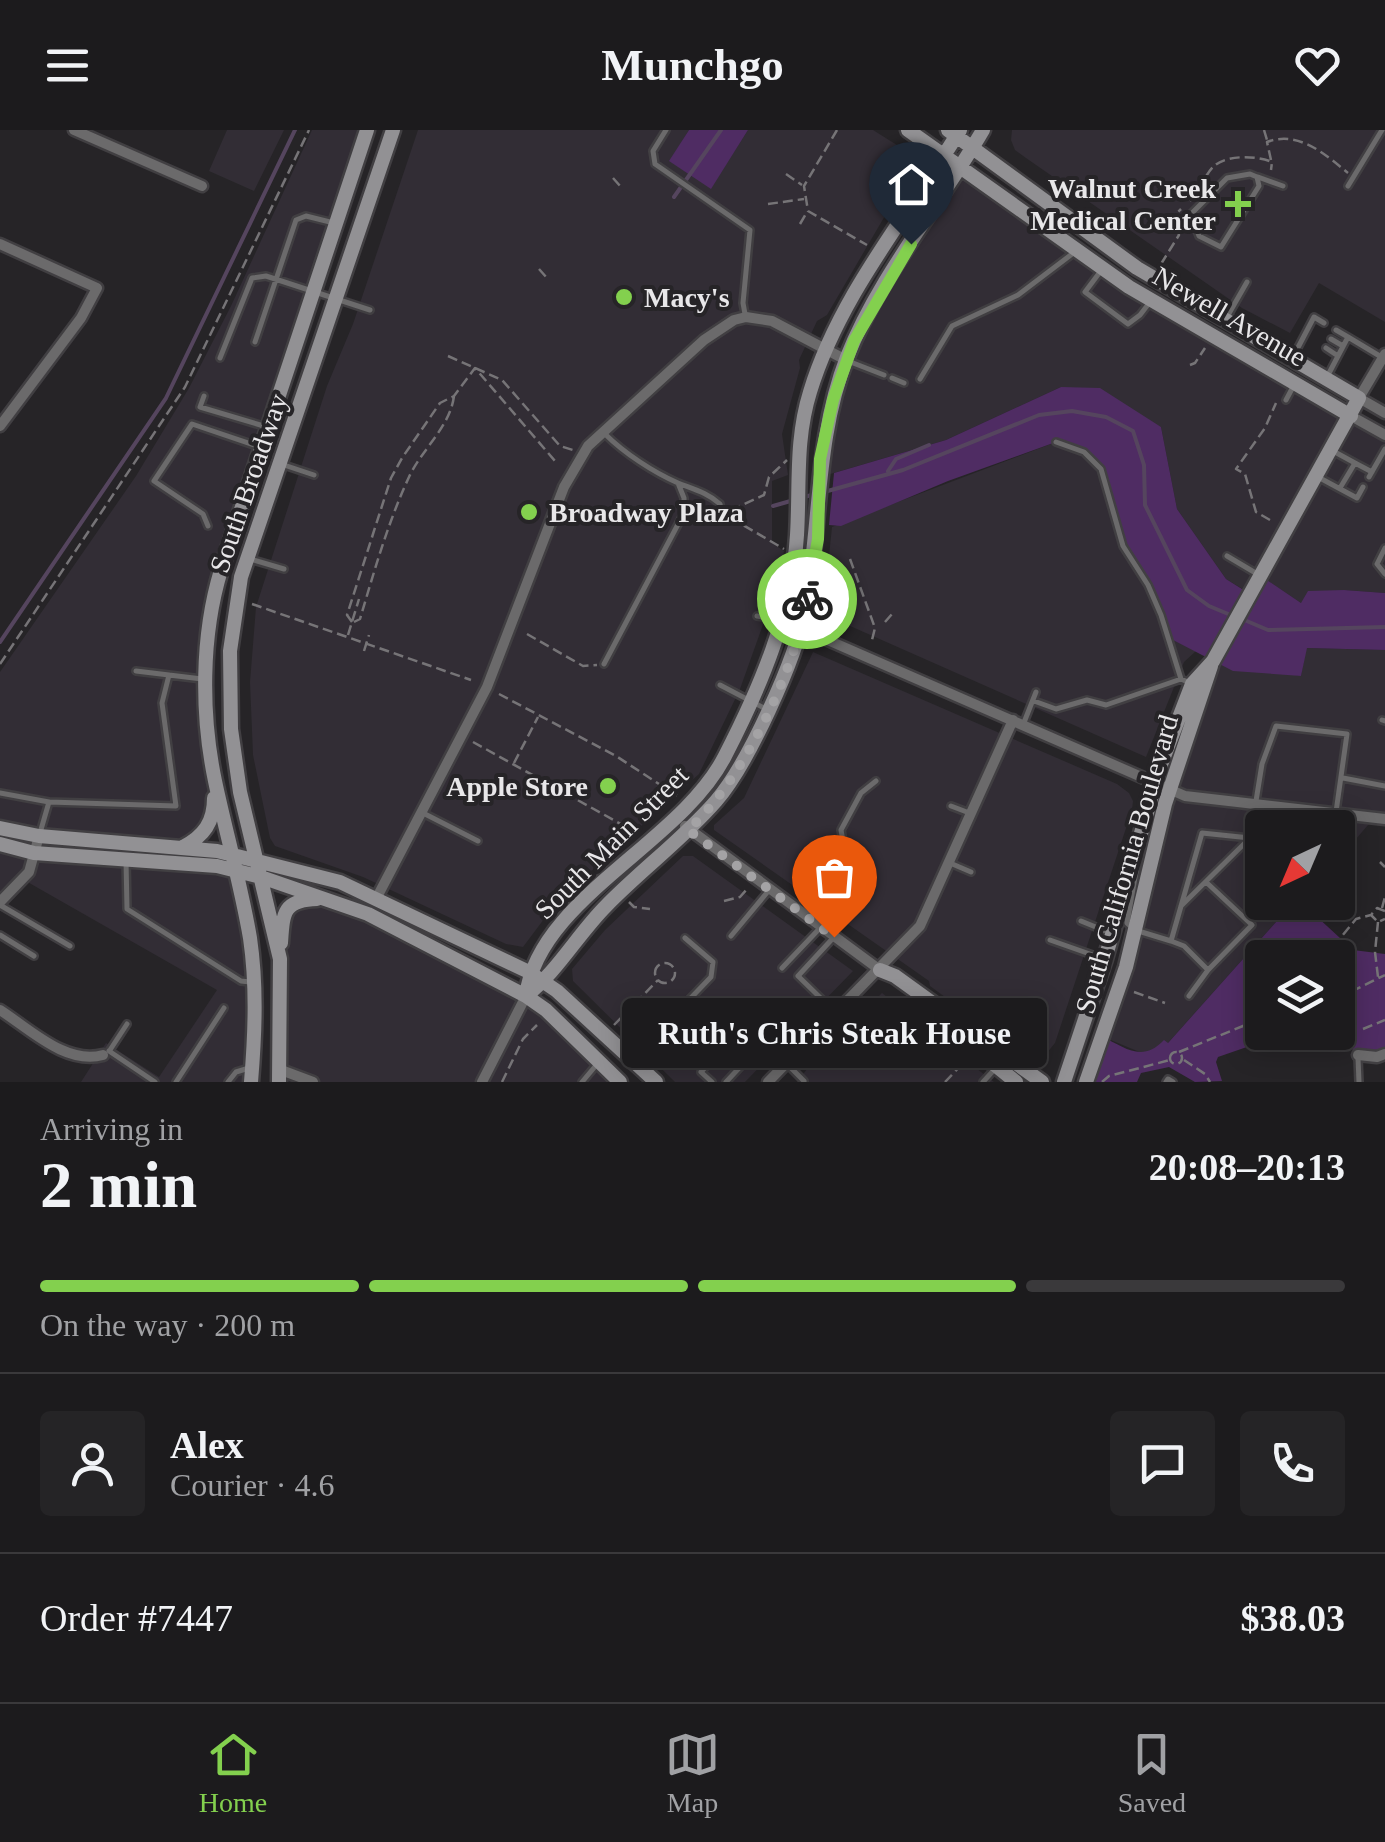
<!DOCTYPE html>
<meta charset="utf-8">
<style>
body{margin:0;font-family:Georgia,serif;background:#252426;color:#f1f3f6;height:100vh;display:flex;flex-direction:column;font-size:38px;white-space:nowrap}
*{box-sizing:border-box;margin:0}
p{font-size:32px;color:#a0a1a4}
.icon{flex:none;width:55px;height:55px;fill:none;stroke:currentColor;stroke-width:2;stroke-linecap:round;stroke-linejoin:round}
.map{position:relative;height:952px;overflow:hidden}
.side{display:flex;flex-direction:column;background:#1c1b1d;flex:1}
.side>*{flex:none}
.needle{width:65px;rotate:224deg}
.fabs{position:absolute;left:1245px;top:680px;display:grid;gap:20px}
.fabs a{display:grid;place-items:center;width:110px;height:110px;border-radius:10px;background:#1c1b1d;box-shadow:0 5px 25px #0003,0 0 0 2px #3a393b;font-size:50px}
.pin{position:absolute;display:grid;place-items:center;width:85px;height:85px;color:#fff;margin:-102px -42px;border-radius:50% 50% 50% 0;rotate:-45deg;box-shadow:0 0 10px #0007}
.pin .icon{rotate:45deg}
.courier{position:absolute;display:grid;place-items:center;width:100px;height:100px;margin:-50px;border:8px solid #83d04e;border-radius:50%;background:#fff;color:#222;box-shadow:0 2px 12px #0007}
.bubble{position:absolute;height:70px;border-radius:10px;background:#1c1b1d;box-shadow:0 5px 25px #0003,0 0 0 2px #3a393b;font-size:32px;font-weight:700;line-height:70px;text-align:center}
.headline em{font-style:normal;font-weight:700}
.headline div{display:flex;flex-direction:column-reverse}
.headline{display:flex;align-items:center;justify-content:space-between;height:170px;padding:0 40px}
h1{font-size:65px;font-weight:700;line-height:75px}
.bar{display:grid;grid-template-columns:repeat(4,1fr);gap:15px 10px;align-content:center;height:120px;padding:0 40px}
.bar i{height:12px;border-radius:8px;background:#3a393b}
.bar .on{background:#83d04e}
.bar p{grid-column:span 4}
.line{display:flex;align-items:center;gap:25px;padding:0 40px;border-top:2px solid #3a393b}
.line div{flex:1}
.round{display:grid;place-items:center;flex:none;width:105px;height:105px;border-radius:10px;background:#252426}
header{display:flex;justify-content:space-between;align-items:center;height:130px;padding:0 40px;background:#1c1b1d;font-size:45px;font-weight:700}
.dock{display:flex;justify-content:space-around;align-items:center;height:140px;border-top:2px solid #3a393b;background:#1c1b1d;font-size:28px;color:#a0a1a4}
.dock a{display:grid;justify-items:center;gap:5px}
.dock .on{color:#83d04e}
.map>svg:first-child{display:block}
.built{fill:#322d35}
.green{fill:#4f2c63}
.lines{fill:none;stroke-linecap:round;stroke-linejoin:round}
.stream{stroke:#55455e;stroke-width:4}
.lane-casing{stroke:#413f42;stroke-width:10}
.street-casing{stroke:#413f42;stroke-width:15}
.secondary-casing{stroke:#413f42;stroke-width:19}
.path{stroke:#767477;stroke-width:2.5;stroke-dasharray:10 5;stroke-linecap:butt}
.lane{stroke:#6b6a6b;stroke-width:5}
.street{stroke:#6b6a6b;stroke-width:10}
.secondary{stroke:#929194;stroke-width:14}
.path-bridge{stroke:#767477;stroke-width:2.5;stroke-dasharray:10 5;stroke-linecap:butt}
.done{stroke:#a4a3a5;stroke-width:10;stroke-dasharray:0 18}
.route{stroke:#83d04e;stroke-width:12}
.poi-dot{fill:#83d04e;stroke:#262427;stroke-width:4}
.labels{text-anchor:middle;stroke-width:8;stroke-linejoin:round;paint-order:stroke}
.poi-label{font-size:28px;font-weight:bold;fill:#e8e7e9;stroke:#262427;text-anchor:end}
.street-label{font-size:28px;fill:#e8e7e9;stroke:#262427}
</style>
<header><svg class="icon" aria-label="menu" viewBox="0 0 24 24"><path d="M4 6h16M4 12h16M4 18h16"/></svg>Munchgo<svg class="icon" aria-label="heart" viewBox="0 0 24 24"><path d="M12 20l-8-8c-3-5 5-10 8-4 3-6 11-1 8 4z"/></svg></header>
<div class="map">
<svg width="1385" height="952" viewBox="0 0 1385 952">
<rect width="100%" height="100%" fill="#262427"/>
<path class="built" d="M227,0H284L254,61L209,41Z
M312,0H374L337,94L233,405L206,528L214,647L210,692L181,718L0,698V542L136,346L189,258L231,176Z
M418,0H689L670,31L711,58L748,0H873L916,27L917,31L827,185L817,191L799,230L800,238L782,304L788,345L772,351V413L784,421L775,461L740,559L699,644L556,773L523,817L506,814L363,747L275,716L270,708L253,625L250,552L256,477L327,256L353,194Z
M1012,0H1385V192L1319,153L1290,203L1242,178L1026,28L1015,20L1011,10Z
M961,36L1102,140L1385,305V463L1344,460L1301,473L1262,447L1251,464L1226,449L1177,379L1161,297L1061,257L946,310L820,347L846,230Z
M1056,312L1071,316L1095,331L1171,509L1196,521L1184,532L1146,627L823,484L832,397Z
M1306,518L1385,520V689L1374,688L1338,730V698H1262V772L1293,773L1167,914L1153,922L1142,923L1101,906L1213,531L1301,546Z
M813,522L1117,654L1129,663L1133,671L1132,680L1055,913L1046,924L1036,926L1025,923L998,906L930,856L929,851L714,700V695L744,668Z
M0,714L234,740L250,810L251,952H81L106,913L159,947L217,860L24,750L0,772Z
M683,726H693L853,841L745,952H675L573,851L572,839L605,800Z
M324,769L507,854L620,952H279L280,829L287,780Z
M882,863L981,942L994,952H797L811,934Z"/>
<path class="green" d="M689,0H748L711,59L669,31Z
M1061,257L1100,258L1161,297L1177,379L1226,449L1250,464L1261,446L1301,473L1308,461L1344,460L1385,463V520L1307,518L1301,546L1233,541L1171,509L1148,455L1123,416L1101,339L1084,322L1056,312L948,351L841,396L829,395L834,343L946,310Z
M1293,773H1302L1353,820L1385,824V924L1358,925L1336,903L1338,828H1262V902L1287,903L1218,927L1216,932L1222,951L1195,952L1169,937L1141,943L1137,952H1086L1101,906C1126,918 1142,933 1164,910L1168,913Z"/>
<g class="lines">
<path class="stream" d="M674,67L721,0
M888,341L896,329L929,315
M824,362L903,340L1039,285L1072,281L1106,287L1133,301L1144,335L1145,375L1187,460L1209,476L1233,486
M773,376L815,364
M1242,489L1268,500L1385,497
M0,512L166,268L295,0"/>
<g class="lane-casing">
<path id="lane" d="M666,0L653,21L655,34L750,100L743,173L745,184
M1250,44L1257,47L1259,56L1221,117L1199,106L1191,84L1227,48Z
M1258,47L1283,56
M1348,56L1382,0
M1100,142L1085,162L1128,194L1140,185L1150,172
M1227,187L1247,152
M1336,200L1348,207
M1331,209L1343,216
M255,212L296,90L306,86L334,93
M1326,218L1338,226
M1293,227L1314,187L1324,193
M220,228L252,148L266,146L370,180
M848,231L884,245
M1327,247L1348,207L1383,228
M892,248L904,253
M920,249L952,196L1018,165L1076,121
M204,266L200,277L267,297
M1286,270L1294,255
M605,304C624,323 653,342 678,353C693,359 708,363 720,374L722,387
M1056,312L1084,322L1101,339L1123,416L1148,455L1161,485L1181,549L1190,553
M1333,321L1355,333L1340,358
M1355,333L1372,342
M281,334L314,345
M1318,347L1357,368L1363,357
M1369,347L1385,319
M208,396L203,384L154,351L192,294L260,317
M1385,418L1377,434L1385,444
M1227,426L1259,445
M250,429L284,439
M757,486L781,490
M604,534L684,383V368L678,353
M136,541L202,549
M720,555L766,579
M1034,571L1056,579L1087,570L1106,575L1181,549
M1382,590L1385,591
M1023,595L1036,562
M1343,648L1385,656
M0,663L49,672L176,676L162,573L169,545
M951,676L972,684
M423,683L478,711
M40,703L49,672
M857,720L843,711L841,700L861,663L876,651
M126,730L127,779L241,851L250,852
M950,733L971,742
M1137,736L1127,793L1135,800L1171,811
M1206,752L1252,795L1208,840L1184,816L1171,811L1202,703L1250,708
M0,775L70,816
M1181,776L1250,708L1262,634L1276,596L1347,604L1336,682
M807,786L852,719
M1081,791L1108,802
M0,805L34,826
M731,806L770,759
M834,807L798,846L836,883
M1050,810L1104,829
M782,838L821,797
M1189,866L1208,840
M710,875L777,939
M110,920L127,894
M109,921L155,952
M634,927L711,847L713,832L685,808
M1358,928L1359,952
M788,935L804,951
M176,952L224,878
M228,952L236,942L249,938
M582,952L598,933
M712,952L701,942L719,922
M726,952L757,919
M983,952L994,940
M1166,952L1168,949L1173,952"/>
</g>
<g class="street-casing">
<path id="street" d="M74,0L202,56
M0,114L97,158L81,188L0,296
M1385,224L1359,268L1385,283
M1351,286L1385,305
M784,491L1185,666L1385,689
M685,696L880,840
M376,769L487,557L564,357L588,316L704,210L734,190L746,187L772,191L846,230
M0,772L29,742L39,706
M0,880C31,900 66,935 103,925
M1358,925L1377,927L1385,924
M281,940L313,952
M482,952L526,866
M768,952L920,796L1013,590"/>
</g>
<g class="secondary-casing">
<path id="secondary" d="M908,0L1129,157L1351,286
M948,0L1137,138L1359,268L1213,531L1192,554L1160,637L1105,829L1064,952
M0,698L39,706L217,721L340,752L529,842L557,861L656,952
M0,714L34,723L217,736L261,747L368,784L526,866L546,880L620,952
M183,717C204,706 214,692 214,668
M281,813C283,783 283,770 317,769
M880,840L895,846L1042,952
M526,866C557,842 578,804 606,776C641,740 683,709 716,671C748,634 796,529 805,480C821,396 815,309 847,227C878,148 940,74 983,0
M526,866C538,769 681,713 725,626C761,556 792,483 797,405C800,356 795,310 810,262C839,166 908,85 960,0
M938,889L1016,952
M251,952C255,904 257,856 250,808C241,755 226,703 215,651C201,584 201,506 221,440L367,0
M279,952L280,829L240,662L231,599L230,521L241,447L393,0
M1086,952L1126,837L1165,674L1211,536"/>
</g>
<path class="path" d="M837,0L804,56L808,81L867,115
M1264,0L1267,10
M1271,30L1267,12C1299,0 1326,25 1348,43
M786,44L802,55
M613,48L621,57
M1190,71C1197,62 1208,41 1214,36C1228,24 1257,26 1272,32L1271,40
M768,74L804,69
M800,94L807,82
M1161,134L1179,105L1174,86L1181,79
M539,139L547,148
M448,226L502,250L560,316L573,320
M1190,235L1195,233L1205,218
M731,380L764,365L769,347L787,330
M731,388L784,419
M1270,390L1256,382L1245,344L1236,339L1265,298L1276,273
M850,429L875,498L872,510
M252,474L471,550
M352,492L347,485L391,348L402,328L440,273L454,266L475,238L555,331
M354,492L360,489C374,442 388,392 409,347C422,319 450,297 454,266
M885,492L892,484
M527,504L583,536L597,535
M348,505L359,469
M0,534L185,257L309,0
M499,564L616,626L679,667
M473,612L637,703
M514,633L538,587
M1380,732L1385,737
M724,771L740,767L747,759
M629,772L634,777L650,779
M1382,778L1385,767
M1385,781L1377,778L1371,785L1378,792L1385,789
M1378,792L1375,822L1378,847
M1269,828C1285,812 1304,812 1320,828
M1324,828L1356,789L1371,785
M655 843a10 10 0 1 1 20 0a10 10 0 1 1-20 0Z
M1262,838V859
M1134,862L1165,873
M1338,868L1385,845
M1338,879L1349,902
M614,895L658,850
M1244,897L1252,912
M1363,899L1385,890
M1170 928a6 6 0 1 1 12 0a6 6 0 1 1-12 0Z
M1179,922L1243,896L1262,879
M1184,930L1205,944L1210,952
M502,952L523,909L537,895
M945,952L966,930
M1102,952L1109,946L1170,930"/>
<use href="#lane" class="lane"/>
<use href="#street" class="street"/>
<use href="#secondary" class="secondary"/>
<path class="path-bridge" d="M364,521L369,505"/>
</g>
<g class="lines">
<path class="done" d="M807,469C795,540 743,651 688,700L834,807"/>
<path class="route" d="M807,469L818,409L820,329L833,270L854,211L911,114"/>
</g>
<g class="poi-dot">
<path d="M1233 59h10v10h10v10h-10v10h-10v-10h-10v-10h10z"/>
<circle cx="624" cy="167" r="10"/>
<circle cx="529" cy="382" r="10"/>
<circle cx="608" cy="656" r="10"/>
</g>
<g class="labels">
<g class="poi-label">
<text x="1216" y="68">Walnut Creek<tspan x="1216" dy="32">Medical Center</tspan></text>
<text x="644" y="177" text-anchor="start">Macy's</text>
<text x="549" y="392" text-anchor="start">Broadway Plaza</text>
<text x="588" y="666">Apple Store</text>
</g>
<g class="street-label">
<text transform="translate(1230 186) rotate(30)" y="10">Newell Avenue</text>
<text transform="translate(248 353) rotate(-71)" y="10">South Broadway</text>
<text transform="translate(611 712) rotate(-45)" y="10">South Main Street</text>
<text transform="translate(1126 734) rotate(-74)" y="10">South California Boulevard</text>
</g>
</g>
</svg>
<div class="fabs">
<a><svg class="needle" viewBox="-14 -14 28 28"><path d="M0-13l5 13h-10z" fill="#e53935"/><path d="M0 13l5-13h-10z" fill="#a0a1a4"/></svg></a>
<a><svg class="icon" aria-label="layers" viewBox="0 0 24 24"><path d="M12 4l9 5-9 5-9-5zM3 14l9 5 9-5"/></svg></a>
</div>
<div class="pin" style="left:834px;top:807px;background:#ea580c"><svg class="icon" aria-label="bag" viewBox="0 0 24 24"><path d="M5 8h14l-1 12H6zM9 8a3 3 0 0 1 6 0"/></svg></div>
<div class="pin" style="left:911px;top:114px;background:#1f2937"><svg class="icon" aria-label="home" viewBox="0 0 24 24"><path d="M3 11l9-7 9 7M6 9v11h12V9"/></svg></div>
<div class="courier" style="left:807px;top:469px"><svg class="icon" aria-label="bike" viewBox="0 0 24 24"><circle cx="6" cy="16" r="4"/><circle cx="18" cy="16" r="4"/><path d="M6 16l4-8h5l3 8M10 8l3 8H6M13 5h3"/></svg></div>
<div class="bubble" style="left:622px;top:868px;width:425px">Ruth's Chris Steak House</div>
</div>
<section class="side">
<div class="headline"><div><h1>2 min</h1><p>Arriving in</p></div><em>20:08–20:13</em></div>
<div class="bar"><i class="on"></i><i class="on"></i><i class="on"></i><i></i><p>On the way · 200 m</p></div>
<div class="line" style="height:180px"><a class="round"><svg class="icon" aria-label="person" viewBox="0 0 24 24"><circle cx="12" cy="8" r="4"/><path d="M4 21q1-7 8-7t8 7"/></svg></a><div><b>Alex</b><p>Courier · 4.6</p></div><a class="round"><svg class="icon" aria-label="chat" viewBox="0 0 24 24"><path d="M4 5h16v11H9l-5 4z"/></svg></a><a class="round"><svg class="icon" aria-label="phone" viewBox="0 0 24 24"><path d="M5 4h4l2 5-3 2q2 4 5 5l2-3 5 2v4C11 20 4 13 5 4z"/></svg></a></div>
<div class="line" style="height:130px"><div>Order #7447</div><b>$38.03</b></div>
</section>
<nav class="dock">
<a class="on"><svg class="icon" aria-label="home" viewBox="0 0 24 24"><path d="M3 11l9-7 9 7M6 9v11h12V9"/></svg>Home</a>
<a><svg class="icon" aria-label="map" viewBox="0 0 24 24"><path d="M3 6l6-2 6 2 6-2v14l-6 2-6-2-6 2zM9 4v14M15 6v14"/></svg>Map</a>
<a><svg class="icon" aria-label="saved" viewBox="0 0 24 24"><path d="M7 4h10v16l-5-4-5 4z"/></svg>Saved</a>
</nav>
